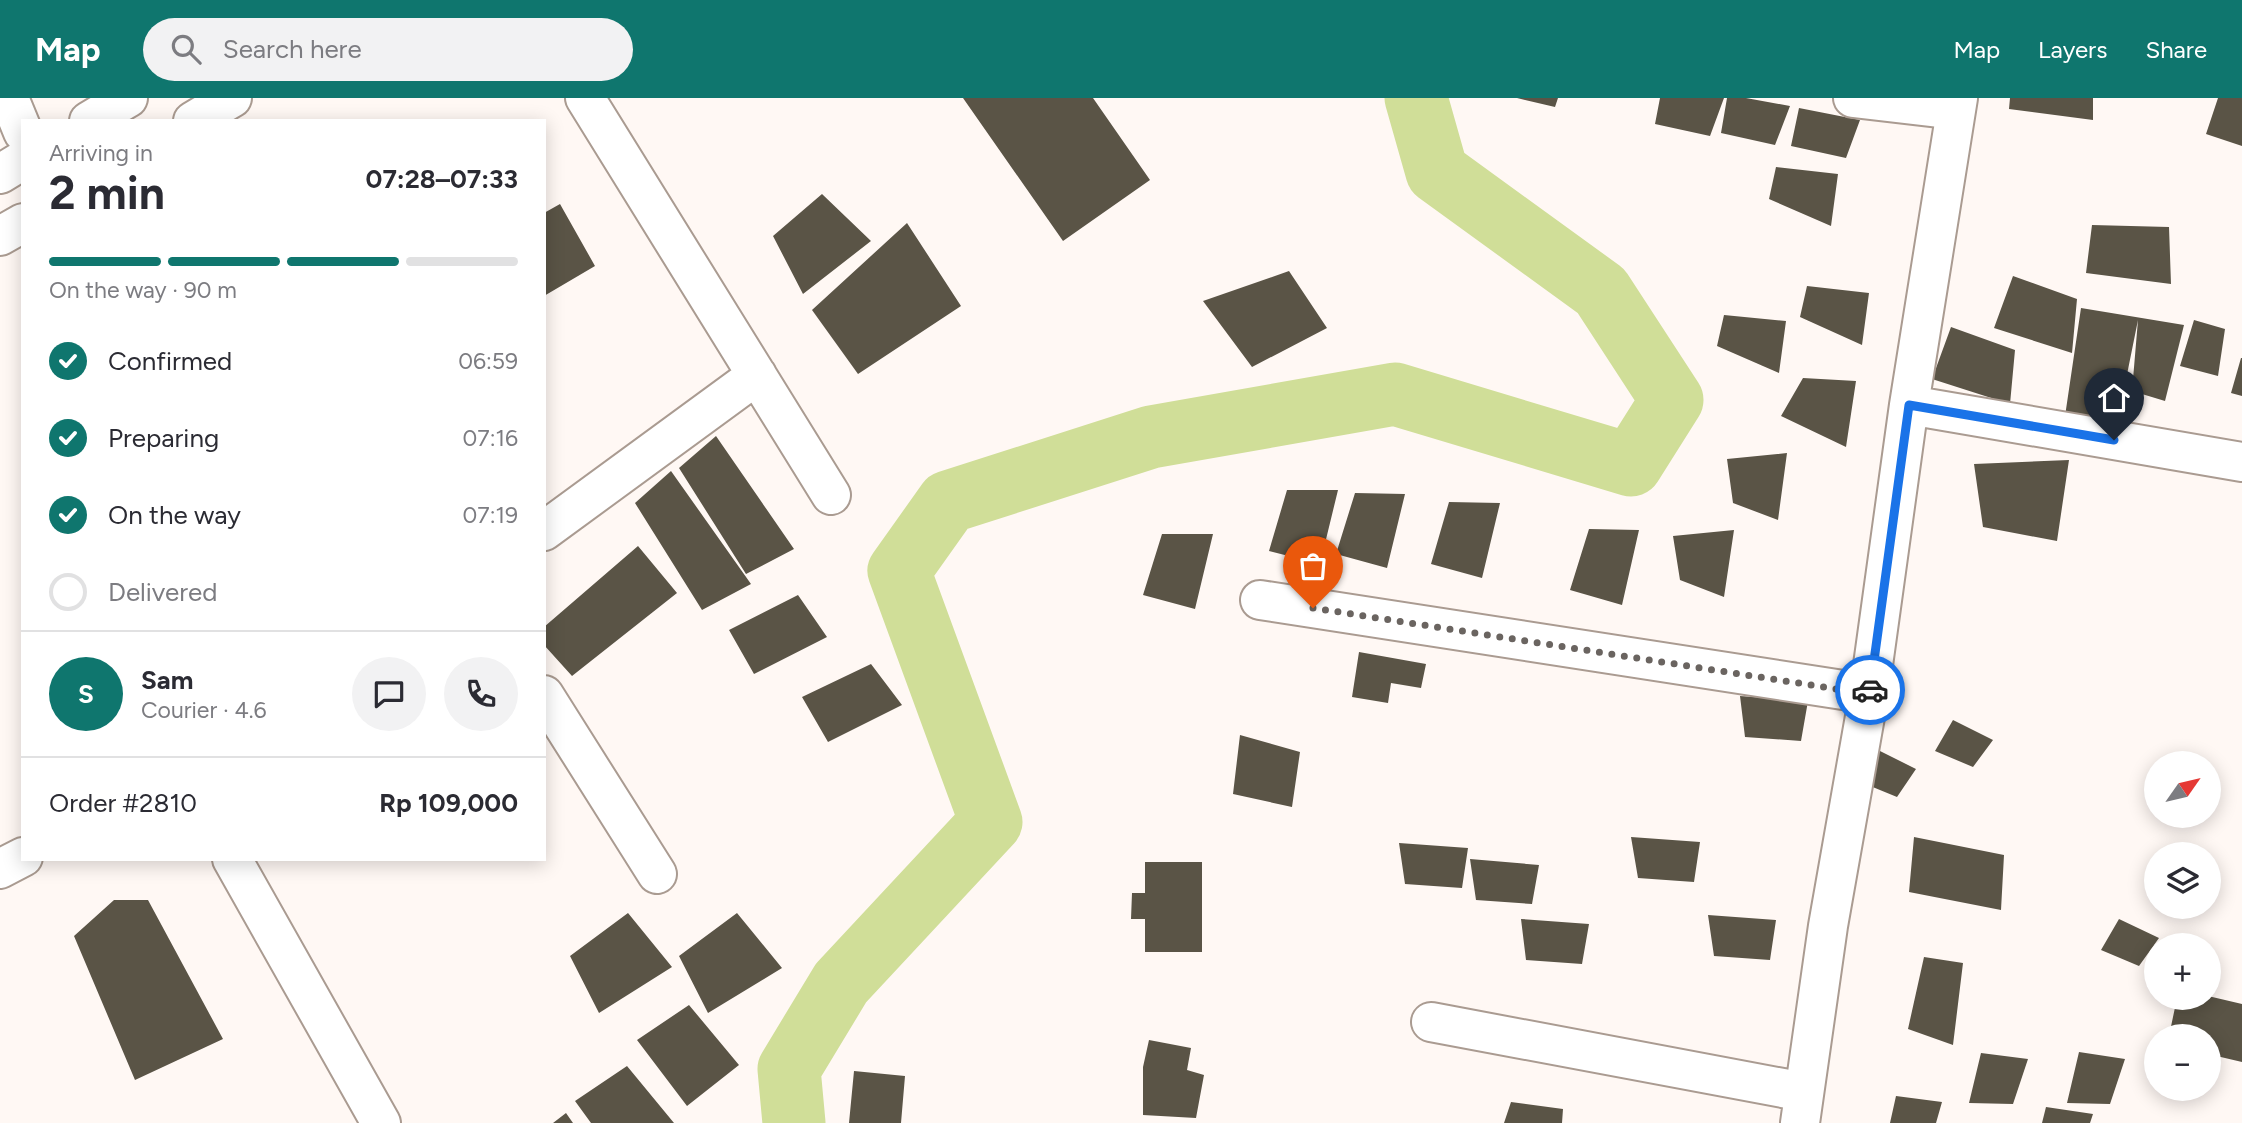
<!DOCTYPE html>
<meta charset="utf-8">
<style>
body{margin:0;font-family:Figtree,sans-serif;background:#f2f2f3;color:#2b2b33;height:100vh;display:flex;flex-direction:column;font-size:26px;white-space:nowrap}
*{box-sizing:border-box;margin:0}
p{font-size:23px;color:#7c7c81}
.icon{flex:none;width:38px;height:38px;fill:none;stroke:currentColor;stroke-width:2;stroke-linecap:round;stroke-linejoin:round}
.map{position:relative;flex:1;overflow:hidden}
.side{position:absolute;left:21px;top:21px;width:525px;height:742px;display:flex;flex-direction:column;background:#fff;border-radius:0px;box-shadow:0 4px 18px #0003}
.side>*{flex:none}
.needle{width:46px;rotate:56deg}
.controls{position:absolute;left:2144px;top:653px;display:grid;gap:14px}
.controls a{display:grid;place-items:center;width:77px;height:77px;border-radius:50%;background:#fff;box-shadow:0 4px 18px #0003;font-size:35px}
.pin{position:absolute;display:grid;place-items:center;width:60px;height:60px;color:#fff;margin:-72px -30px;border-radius:50% 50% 50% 0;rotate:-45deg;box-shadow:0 0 7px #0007}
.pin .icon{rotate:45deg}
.courier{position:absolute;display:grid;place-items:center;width:70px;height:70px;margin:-35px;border:5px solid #1a73e8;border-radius:50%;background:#fff;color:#222;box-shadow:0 2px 9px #0007}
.overview em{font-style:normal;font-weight:700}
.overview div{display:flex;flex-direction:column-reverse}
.overview{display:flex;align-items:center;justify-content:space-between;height:119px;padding:0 28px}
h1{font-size:46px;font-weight:700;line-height:52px}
.bar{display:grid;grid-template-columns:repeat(4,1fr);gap:10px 7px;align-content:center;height:84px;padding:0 28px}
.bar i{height:9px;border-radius:5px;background:#e1e1e2}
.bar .selected{background:#0f766e}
.bar p{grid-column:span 4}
.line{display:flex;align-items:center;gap:18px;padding:0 28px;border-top:2px solid #e1e1e2}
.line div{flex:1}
.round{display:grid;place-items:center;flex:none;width:74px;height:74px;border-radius:37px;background:#f2f2f3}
ol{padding:0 28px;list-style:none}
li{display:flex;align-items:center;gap:21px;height:77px}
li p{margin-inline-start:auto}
li .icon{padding:7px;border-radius:50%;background:#0f766e;color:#fff;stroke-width:4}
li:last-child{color:#7c7c81}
li i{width:38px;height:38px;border:4px solid #e1e1e2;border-radius:50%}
header{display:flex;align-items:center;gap:42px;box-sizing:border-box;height:98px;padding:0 35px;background:#0f766e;color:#fff}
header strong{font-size:33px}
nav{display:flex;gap:38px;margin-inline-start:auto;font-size:24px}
.search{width:490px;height:63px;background:#f2f2f3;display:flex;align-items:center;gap:18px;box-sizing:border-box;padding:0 24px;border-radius:38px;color:#7c7c81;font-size:26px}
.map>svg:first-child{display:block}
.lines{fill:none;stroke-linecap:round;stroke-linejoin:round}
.river{stroke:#d0de98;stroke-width:63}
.building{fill:#5a5446}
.minor-casing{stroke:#aa9b91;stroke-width:42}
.minor{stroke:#fff;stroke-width:38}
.done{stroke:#6a6460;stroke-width:7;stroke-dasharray:0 12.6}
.route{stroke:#1a73e8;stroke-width:9}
</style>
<header>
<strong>Map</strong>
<div class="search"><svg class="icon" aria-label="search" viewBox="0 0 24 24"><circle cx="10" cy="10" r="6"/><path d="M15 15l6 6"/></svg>Search here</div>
<nav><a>Map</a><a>Layers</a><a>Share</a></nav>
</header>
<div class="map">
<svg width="2242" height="1025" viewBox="0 0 2242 1025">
<rect width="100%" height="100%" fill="#fff8f4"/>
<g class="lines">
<path class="river" d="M794,1025L789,971L841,885L991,724L899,473L948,404L1151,339L1395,296L1631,367L1672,302L1601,193L1437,74L1416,0"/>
</g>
<path class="building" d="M963,0H1093L1150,82L1063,143Z
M1517,0H1558L1555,9Z
M1660,0H1724L1710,38L1655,26Z
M1727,0H1746L1790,8L1775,47L1721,35Z
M2010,0H2093V22L2009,11Z
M2218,0H2242V48L2206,36Z
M1799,10L1860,22L1846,60L1791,48Z
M1776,69L1838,76L1831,128L1769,101Z
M822,96L871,143L803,196L773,138Z
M560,106L595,168L544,198V115Z
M907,125L961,208L858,276L812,212Z
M2092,127L2169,129L2171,186L2086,175Z
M1289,173L1327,230L1252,269L1203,203Z
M2013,178L2077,201L2072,255L1994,230Z
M1807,188L1869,195L1862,247L1800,219Z
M2081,210L2184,227L2165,303L2132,293L2138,222L2116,331L2064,325Z
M1724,217L1786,223L1779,275L1717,248Z
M2194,222L2225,231L2218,278L2180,268Z
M1951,229L2015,252L2010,306L1932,281Z
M2241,260H2242V298L2231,295Z
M1803,280L1856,283L1846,349L1781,318Z
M716,338L794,451L746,476L679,370Z
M1787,355L1778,422L1733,405L1727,361Z
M2069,362L2057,443L1983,429L1974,366Z
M671,373L751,486L702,512L635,405Z
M1287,392H1338L1320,466L1269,453Z
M1355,395L1405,396L1387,470L1336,456Z
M1449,404L1500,405L1482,480L1431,466Z
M1589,431L1639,432L1622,507L1570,492Z
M1734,432L1724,499L1680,482L1673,438Z
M1162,436H1213L1195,511L1143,497Z
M638,448L677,495L572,578L544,547V529Z
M798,497L827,539L754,576L729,532Z
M1359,554L1426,566L1421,590L1391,585L1388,605L1352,599Z
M871,566L902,607L828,644L802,599Z
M1740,598L1808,603L1801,643L1745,639Z
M1953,622L1993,642L1973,669L1935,653Z
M1240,637L1300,654L1292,709L1233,696Z
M1876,651L1916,671L1897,699L1858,683Z
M1631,739L1700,744L1694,784L1638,780Z
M1914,739L2004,757L2001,812L1909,794Z
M1399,745L1468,750L1462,790L1405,786Z
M1470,761L1539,767L1532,806L1476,802Z
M1145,764H1202V854H1145V821H1131L1132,795H1145Z
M114,802H148L223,941L135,982L74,838Z
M628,815L672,869L599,915L570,858Z
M737,815L782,870L708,915L679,858Z
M1708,817L1776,822L1770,862L1714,858Z
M1521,821L1589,826L1582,866L1526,862Z
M2119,821L2159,840L2139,868L2101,852Z
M1924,859L1963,865L1953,947L1908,931Z
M2208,898L2242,906V964L2208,956V938H2169L2177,900Z
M689,907L739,967L687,1008L637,942Z
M1149,942L1191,950L1187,972L1204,977L1196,1020L1143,1017V969Z
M2079,954L2125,961L2110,1006L2067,1005Z
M1981,955L2028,961L2013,1006L1969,1005Z
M627,968L674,1025H591L575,1003Z
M854,973L905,978L901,1025H849Z
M1896,998L1942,1004L1936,1025H1890Z
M1511,1004L1563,1011L1562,1025H1504Z
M2046,1009L2093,1016L2090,1025H2042Z
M566,1015L573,1025H553Z"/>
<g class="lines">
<g class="minor-casing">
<path id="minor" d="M9,0L23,34
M585,0L831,397
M1853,0L1956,12
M89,23L128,0
M193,23L232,0
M0,76L23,62
M0,138L23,125
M1909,307L2242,364
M544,433L757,277
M1260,502L1869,596
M544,597L657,776
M232,761L381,1025
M0,771L23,759
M1431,924L1804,994
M1800,1025L1828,828L1869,596L1909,307L1958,0"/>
</g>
<use href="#minor" class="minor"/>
</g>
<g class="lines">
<path class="done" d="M1313,510L1869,596L1870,592"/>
<path class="route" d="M1870,592L1909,307L2114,342"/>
</g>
</svg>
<div class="controls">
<a><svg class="needle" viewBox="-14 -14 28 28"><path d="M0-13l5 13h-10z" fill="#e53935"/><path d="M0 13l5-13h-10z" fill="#7c7c81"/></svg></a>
<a><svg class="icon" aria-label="layers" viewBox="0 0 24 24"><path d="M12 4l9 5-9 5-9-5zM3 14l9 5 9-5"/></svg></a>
<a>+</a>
<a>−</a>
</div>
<div class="pin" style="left:1313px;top:510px;background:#ea580c"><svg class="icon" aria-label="bag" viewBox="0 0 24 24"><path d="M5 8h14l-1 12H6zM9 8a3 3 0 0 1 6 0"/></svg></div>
<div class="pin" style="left:2114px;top:342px;background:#1f2937"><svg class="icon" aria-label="home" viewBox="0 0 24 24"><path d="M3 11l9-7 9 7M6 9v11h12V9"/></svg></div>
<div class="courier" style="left:1870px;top:592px"><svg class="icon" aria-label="car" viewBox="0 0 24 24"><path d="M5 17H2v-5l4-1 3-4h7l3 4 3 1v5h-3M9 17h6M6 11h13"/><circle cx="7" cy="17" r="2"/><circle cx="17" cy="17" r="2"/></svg></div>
<section class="side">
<div class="overview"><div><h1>2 min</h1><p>Arriving in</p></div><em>07:28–07:33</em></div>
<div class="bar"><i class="selected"></i><i class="selected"></i><i class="selected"></i><i></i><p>On the way · 90 m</p></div>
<ol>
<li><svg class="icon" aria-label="check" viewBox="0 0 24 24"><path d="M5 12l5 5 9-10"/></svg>Confirmed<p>06:59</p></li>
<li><svg class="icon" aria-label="check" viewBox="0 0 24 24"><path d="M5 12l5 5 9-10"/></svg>Preparing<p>07:16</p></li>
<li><svg class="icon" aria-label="check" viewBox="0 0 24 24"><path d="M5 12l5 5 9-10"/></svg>On the way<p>07:19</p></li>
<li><i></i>Delivered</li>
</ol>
<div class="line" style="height:126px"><b class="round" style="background:#0f766e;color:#fff">S</b><div><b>Sam</b><p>Courier · 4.6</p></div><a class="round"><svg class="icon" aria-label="chat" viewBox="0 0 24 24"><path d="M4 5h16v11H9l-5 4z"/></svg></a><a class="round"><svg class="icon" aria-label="phone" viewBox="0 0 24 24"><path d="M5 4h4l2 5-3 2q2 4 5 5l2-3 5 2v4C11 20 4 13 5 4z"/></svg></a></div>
<div class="line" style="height:91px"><div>Order #2810</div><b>Rp 109,000</b></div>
</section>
</div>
